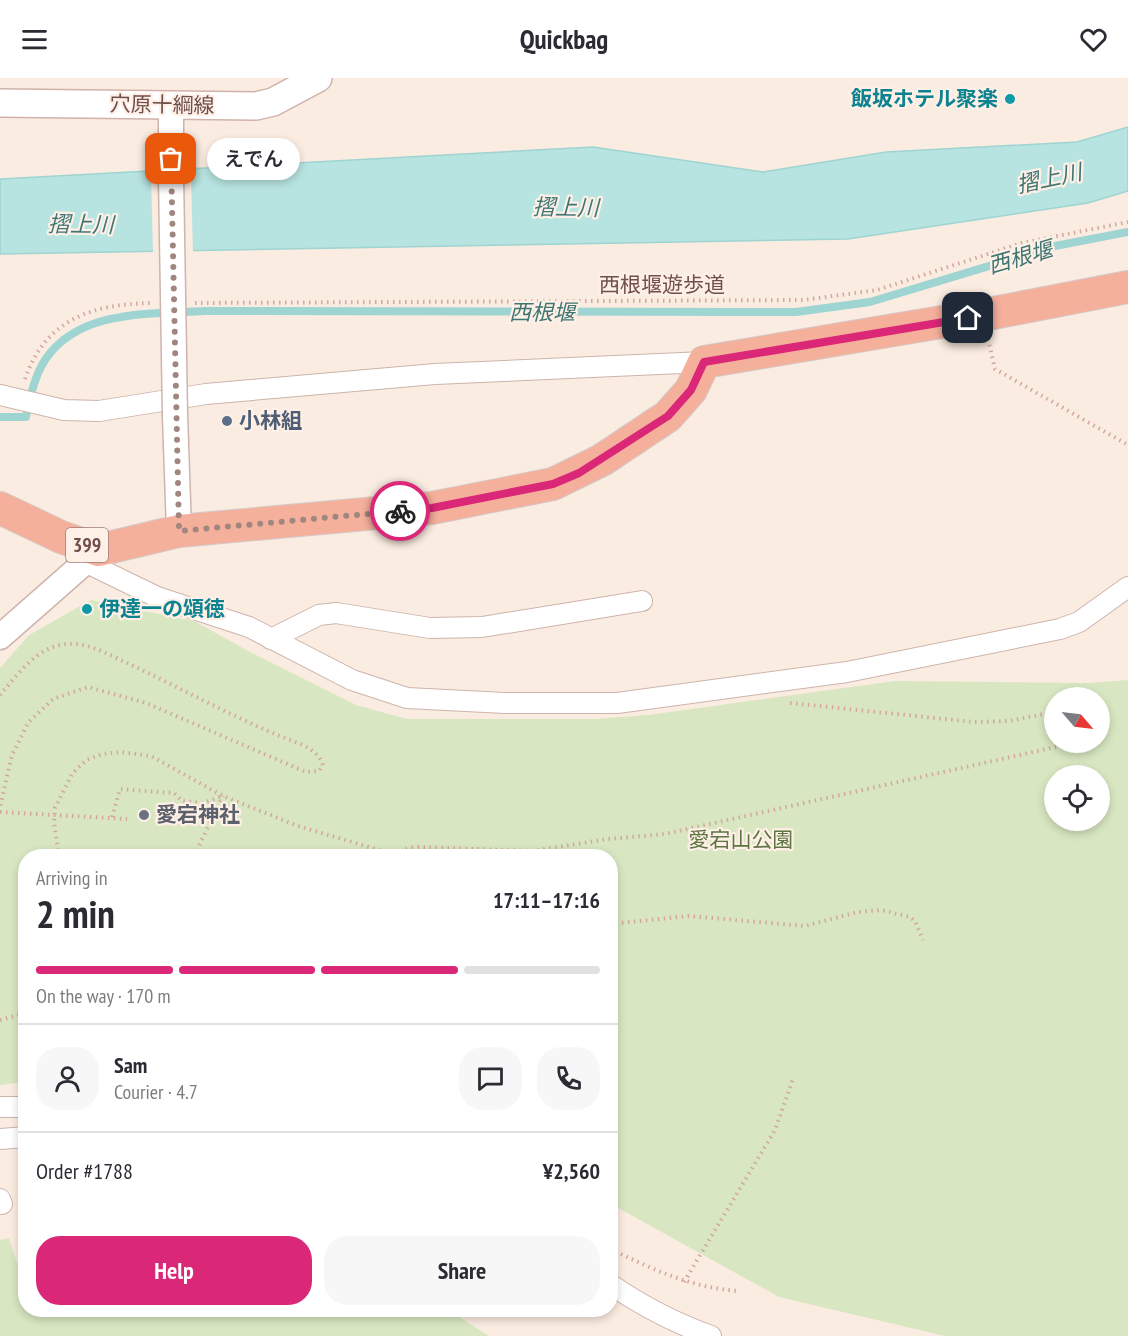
<!DOCTYPE html>
<meta charset="utf-8">
<style>
body{margin:0;font-family:"PT Sans Narrow","Noto Sans JP",sans-serif;background:#f7f7f7;color:#2b2b33;height:100vh;display:flex;flex-direction:column;font-size:22px;white-space:nowrap}
*{box-sizing:border-box;margin:0}
p{font-size:20px;color:#7c7c81}
.icon{flex:none;width:33px;height:33px;fill:none;stroke:currentColor;stroke-width:2;stroke-linecap:round;stroke-linejoin:round}
.map{position:relative;flex:1;overflow:hidden}
.sheet{position:absolute;left:18px;top:771px;width:600px;height:468px;display:flex;flex-direction:column;background:#fff;border-radius:24px;box-shadow:0 3px 9px #0003}
.sheet>*{flex:none}
.needle{width:39px;rotate:118deg}
.fabs{position:absolute;left:1044px;top:609px;display:grid;gap:12px}
.fabs a{display:grid;place-items:center;width:66px;height:66px;border-radius:50%;background:#fff;box-shadow:0 3px 9px #0003;font-size:30px}
.pin{position:absolute;display:grid;place-items:center;width:51px;height:51px;color:#fff;margin:-26px;border-radius:12px;box-shadow:0 3px 9px #0006}
.courier{position:absolute;display:grid;place-items:center;width:60px;height:60px;margin:-30px;border:4px solid #db2777;border-radius:50%;background:#fff;color:#222;box-shadow:0 2px 8px #0007}
.bubble{position:absolute;height:42px;border-radius:21px;background:#fff;box-shadow:0 3px 9px #0003;font-size:20px;font-weight:600;line-height:42px;text-align:center}
.headline em{font-style:normal;font-weight:600}
.headline div{display:flex;flex-direction:column-reverse}
.headline{display:flex;align-items:center;justify-content:space-between;height:102px;padding:0 18px}
h1{font-size:39px;font-weight:600;line-height:45px}
.bar{display:grid;grid-template-columns:repeat(4,1fr);gap:9px 6px;align-content:center;height:72px;padding:0 18px}
.bar i{height:8px;border-radius:4px;background:#e1e1e2}
.bar .on{background:#db2777}
.bar p{grid-column:span 4}
.line{display:flex;align-items:center;gap:15px;padding:0 18px;border-top:2px solid #e1e1e2}
.line div{flex:1}
.round{display:grid;place-items:center;flex:none;width:63px;height:63px;border-radius:24px;background:#f7f7f7}
.button{display:flex;gap:12px;margin-top:auto;padding:12px 18px}
.button a{flex:1;height:69px;border-radius:24px;background:#db2777;color:#fff;font-size:24px;font-weight:600;line-height:69px;text-align:center}
.button a+a{background:#f7f7f7;color:#2b2b33}
header{display:flex;justify-content:space-between;align-items:center;height:78px;padding:0 18px;background:#fff;font-size:27px;font-weight:600}
.map>svg:first-child{display:block}
.green{fill:#d8e7c1;fill-rule:evenodd}
.water{fill:#b7e3e0;stroke:#9ed4d1;stroke-width:1.5}
.pier{fill:#fbece1}
.lines{fill:none;stroke-linecap:round;stroke-linejoin:round}
.stream{stroke:#9ed4d1;stroke-width:8}
.minor-casing{stroke:#cdb4ac;stroke-width:22}
.tertiary-casing{stroke:#cdb4ac;stroke-width:27}
.secondary-casing{stroke:#d0b2a9;stroke-width:30}
.trunk-casing{stroke:#d4cac9;stroke-width:34}
.path{stroke:#d3a79e;stroke-width:4;stroke-dasharray:1.5 4.5;stroke-linecap:butt}
.minor{stroke:#fff;stroke-width:20}
.tertiary{stroke:#fff;stroke-width:24}
.secondary{stroke:#fff;stroke-width:27}
.trunk{stroke:#f5b09c;stroke-width:32}
.tertiary-bridge-casing{stroke:#cdb4ac;stroke-width:27;stroke-linecap:butt}
.tertiary-bridge{stroke:#fff;stroke-width:24}
.done{stroke:#a1867f;stroke-width:6;stroke-dasharray:0 10.8}
.route{stroke:#db2777;stroke-width:8}
.culture-dot{fill:#0f9aa8;stroke:#fef0e7;stroke-width:2}
.service-dot{fill:#5c6f8a;stroke:#fef0e7;stroke-width:2}
.worship-dot{fill:#6b7280;stroke:#fef0e7;stroke-width:2}
.labels{text-anchor:middle;stroke-width:4.5;stroke-linejoin:round;paint-order:stroke}
.shield{fill:#fef0e7;stroke:#9b7f79;stroke-width:1.5}
.shield-label{font-size:20px;font-weight:bold;fill:#714f4a}
.culture-label{font-size:21px;font-weight:bold;fill:#0d838f;stroke:#fef0e7;text-anchor:end}
.street-label{font-size:21px;fill:#714f4a;stroke:#fef0e7}
.service-label{font-size:21px;font-weight:bold;fill:#4e5e75;stroke:#fef0e7;text-anchor:start}
.worship-label{font-size:21px;font-weight:bold;fill:#5b616d;stroke:#fef0e7;text-anchor:start}
.park-label{font-size:21px;fill:#5d7642;stroke:#fef0e7}
.water-label{font-size:22px;font-style:italic;fill:#3f7673;stroke:#fef0e7}
</style>
<header><svg class="icon" aria-label="menu" viewBox="0 0 24 24"><path d="M4 6h16M4 12h16M4 18h16"/></svg>Quickbag<svg class="icon" aria-label="heart" viewBox="0 0 24 24"><path d="M12 20l-8-8c-3-5 5-10 8-4 3-6 11-1 8 4z"/></svg></header>
<div class="map">
<svg width="1128" height="1258" viewBox="0 0 1128 1258">
<rect width="100%" height="100%" fill="#fbece1"/>
<path class="green" d="M91,522L194,543L250,574L356,627L407,641H594L648,637L895,603L1087,605L1128,602V1258H945L779,1219L611,1126L610,778H26L25,1004L0,1007V590L29,557ZM1054,620H1100V664H1054ZM1054,698H1100V742H1054Z
M9,1160L17,1185H25L26,1232H448L489,1258H0V1162Z"/>
<path class="water" d="M1128,49V113L1088,125L848,161L0,176V101L593,69L763,94L886,74L1077,64Z"/>
<path class="pier" d="M151,98H191L193,176H153Z"/>
<g class="lines">
<path class="stream" d="M0,339H26C30,320 34,299 45,282C79,231 151,236 205,233L796,234L870,224L1055,168L1128,154"/>
<g class="minor-casing">
<path id="minor" d="M0,317L64,332L99,333L206,316L435,296L704,284
M85,484L157,519L249,549L352,602L407,620L505,625H617L847,594L1060,551L1079,544L1128,509
M271,561L319,537L336,535L430,550L482,549L642,523
M0,1029H26
M0,1061L26,1059
M0,1121L2,1126
M610,1206C642,1228 675,1245 711,1258"/>
</g>
<g class="tertiary-casing">
<path id="tertiary" d="M171,28V98
M175,337L179,453
M0,559L99,472"/>
</g>
<g class="secondary-casing">
<path id="secondary" d="M0,25L256,28L273,24L318,0"/>
</g>
<g class="trunk-casing">
<path id="trunk" d="M0,430L61,459L99,472L179,453L432,430L553,406L602,382L668,338L691,312L704,284L983,237L1128,209"/>
</g>
<path class="path" d="M195,225L804,222L877,212L1022,165L1128,144
M988,261L995,291L1128,367
M25,301C46,241 92,226 152,225
M0,617C20,594 40,563 76,566C92,567 112,578 127,585C177,608 225,635 275,656C291,663 318,669 323,687L319,693L306,694L146,625L88,609L53,621L28,645L12,677L0,729
M790,625L974,644L1009,643L1054,634
M0,734L127,741
M112,739L120,711L174,715L182,723L203,725L223,718
M59,778L54,744L55,730L72,696L86,682L103,676L120,674L151,678L223,718L298,748L396,777
M194,778L223,718
M396,778L408,770L419,769L533,773L608,761L665,756L1078,664
M610,846L689,838L805,848L858,834L881,832L910,839L915,843L923,862
M0,942L26,935
M610,1171C655,1192 689,1209 738,1213
M684,1204L775,1052L793,1001"/>
<use href="#minor" class="minor"/>
<use href="#tertiary" class="tertiary"/>
<use href="#secondary" class="secondary"/>
<use href="#trunk" class="trunk"/>
<g class="tertiary-bridge-casing">
<path id="tertiary-bridge" d="M171,98L175,337"/>
</g>
<use href="#tertiary-bridge" class="tertiary-bridge"/>
</g>
<g class="lines">
<path class="done" d="M171,81L179,453L400,433"/>
<path class="route" d="M400,433L432,430L553,406L579,395L668,338L691,312L704,284L968,240"/>
</g>
<g class="culture-dot">
<circle cx="1010" cy="21" r="6"/>
<circle cx="87" cy="531" r="6"/>
</g>
<circle class="service-dot" cx="227" cy="343" r="6"/>
<circle class="worship-dot" cx="144" cy="737" r="6"/>
<g class="labels">
<rect class="shield" x="66" y="450" width="42" height="34" rx="4.5"/>
<g class="shield-label">
<text x="87" y="474">399</text>
</g>
<g class="culture-label">
<text x="998" y="28">飯坂ホテル聚楽</text>
<text x="99" y="538" text-anchor="start">伊達一の頌徳</text>
</g>
<g class="street-label">
<text transform="translate(162 27) rotate(1)" y="7">穴原十綱線</text>
<text x="662" y="214">西根堰遊歩道</text>
</g>
<g class="service-label">
<text x="239" y="350">小林組</text>
</g>
<g class="worship-label">
<text x="156" y="744">愛宕神社</text>
</g>
<g class="park-label">
<text x="741" y="769">愛宕山公園</text>
</g>
<g class="water-label">
<text transform="translate(1049 100) rotate(-12)" y="8">摺上川</text>
<text transform="translate(566 129) rotate(1)" y="8">摺上川</text>
<text transform="translate(81 146) rotate(1)" y="8">摺上川</text>
<text transform="translate(1020 179) rotate(-16)" y="8">西根堰</text>
<text x="542" y="242">西根堰</text>
</g>
</g>
</svg>
<div class="fabs">
<a><svg class="needle" viewBox="-14 -14 28 28"><path d="M0-13l5 13h-10z" fill="#e53935"/><path d="M0 13l5-13h-10z" fill="#7c7c81"/></svg></a>
<a><svg class="icon" aria-label="locate" viewBox="0 0 24 24"><circle cx="12" cy="12" r="6"/><path d="M12 2v4M12 18v4M2 12h4M18 12h4"/></svg></a>
</div>
<div class="pin" style="left:171px;top:81px;background:#ea580c"><svg class="icon" aria-label="bag" viewBox="0 0 24 24"><path d="M5 8h14l-1 12H6zM9 8a3 3 0 0 1 6 0"/></svg></div>
<div class="pin" style="left:968px;top:240px;background:#1f2937"><svg class="icon" aria-label="home" viewBox="0 0 24 24"><path d="M3 11l9-7 9 7M6 9v11h12V9"/></svg></div>
<div class="courier" style="left:400px;top:433px"><svg class="icon" aria-label="bike" viewBox="0 0 24 24"><circle cx="6" cy="16" r="4"/><circle cx="18" cy="16" r="4"/><path d="M6 16l4-8h5l3 8M10 8l3 8H6M13 5h3"/></svg></div>
<div class="bubble" style="left:207px;top:60px;width:93px">えでん</div>
<section class="sheet">
<div class="headline"><div><h1>2 min</h1><p>Arriving in</p></div><em>17:11–17:16</em></div>
<div class="bar"><i class="on"></i><i class="on"></i><i class="on"></i><i></i><p>On the way · 170 m</p></div>
<div class="line" style="height:108px"><a class="round"><svg class="icon" aria-label="person" viewBox="0 0 24 24"><circle cx="12" cy="8" r="4"/><path d="M4 21q1-7 8-7t8 7"/></svg></a><div><b>Sam</b><p>Courier · 4.7</p></div><a class="round"><svg class="icon" aria-label="chat" viewBox="0 0 24 24"><path d="M4 5h16v11H9l-5 4z"/></svg></a><a class="round"><svg class="icon" aria-label="phone" viewBox="0 0 24 24"><path d="M5 4h4l2 5-3 2q2 4 5 5l2-3 5 2v4C11 20 4 13 5 4z"/></svg></a></div>
<div class="line" style="height:78px"><div>Order #1788</div><b>¥2,560</b></div>
<div class="button"><a>Help</a><a>Share</a></div>
</section>
</div>
